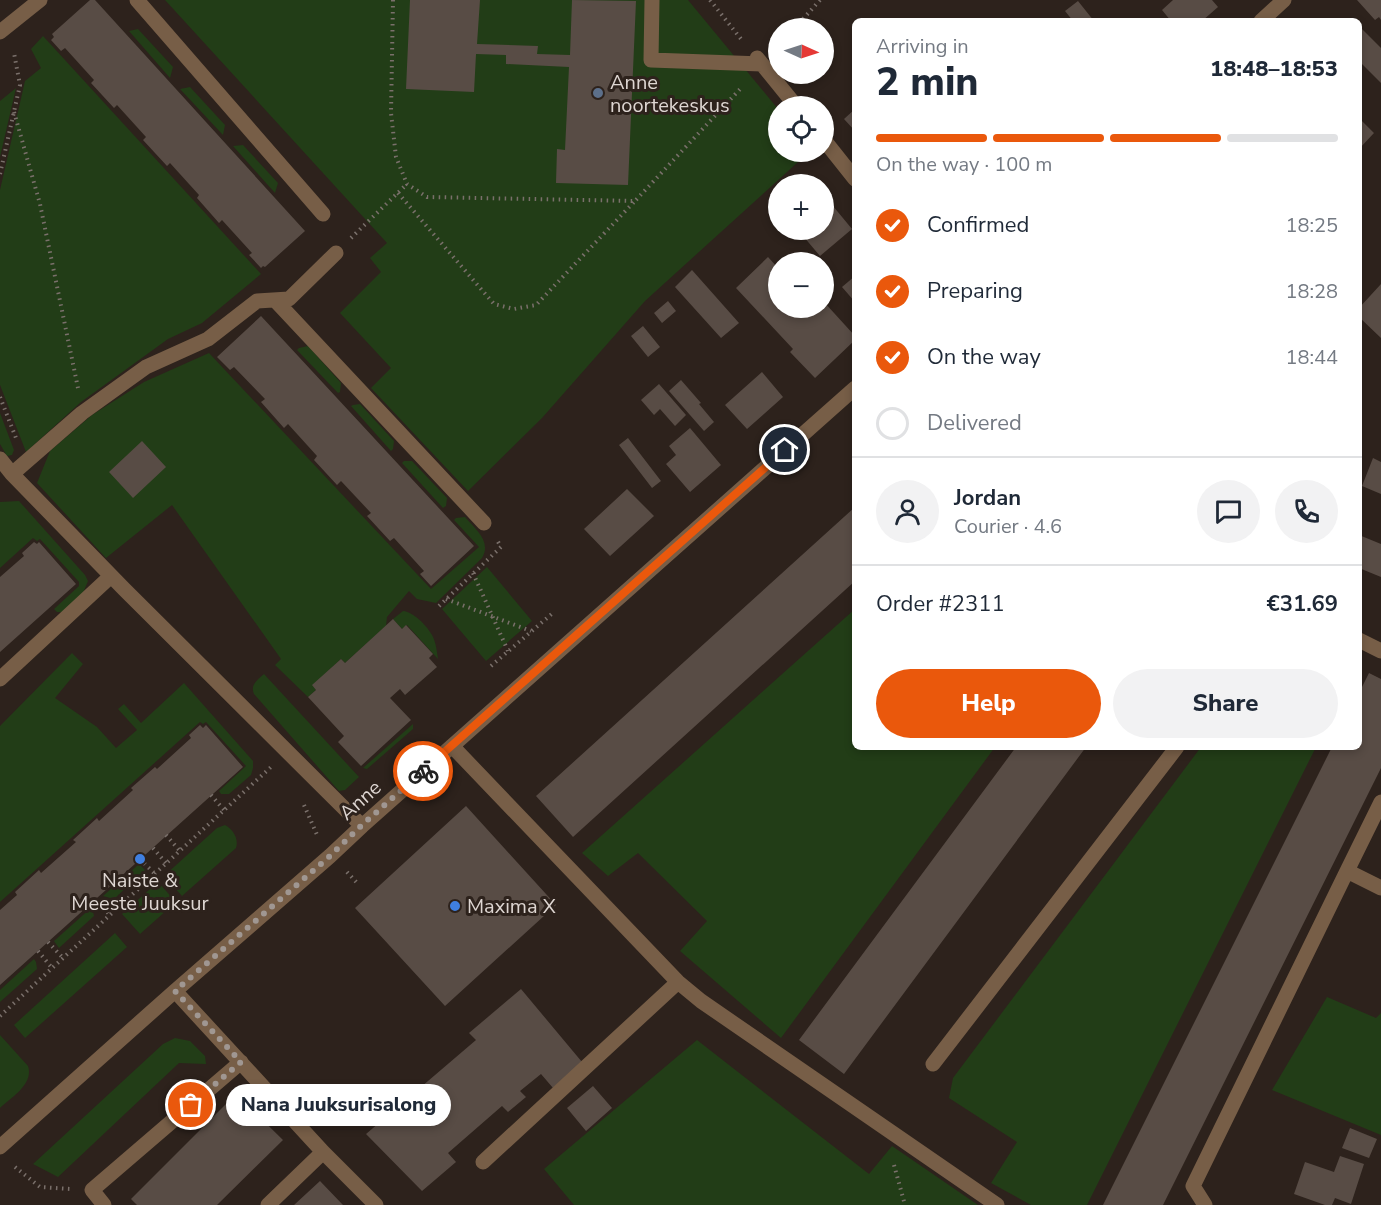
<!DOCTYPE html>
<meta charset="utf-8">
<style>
body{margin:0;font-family:"Nunito Sans",sans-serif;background:#f2f2f3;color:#1f2937;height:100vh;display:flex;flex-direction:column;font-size:22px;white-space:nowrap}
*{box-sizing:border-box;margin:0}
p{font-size:20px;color:#747a83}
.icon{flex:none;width:33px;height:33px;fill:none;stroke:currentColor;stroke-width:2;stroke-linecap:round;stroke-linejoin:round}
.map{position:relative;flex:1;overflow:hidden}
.panel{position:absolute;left:852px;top:18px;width:510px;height:732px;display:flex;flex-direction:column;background:#fff;border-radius:9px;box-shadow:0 3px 9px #0003}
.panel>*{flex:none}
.needle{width:39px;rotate:93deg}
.tools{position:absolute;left:768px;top:18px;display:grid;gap:12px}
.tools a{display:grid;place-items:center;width:66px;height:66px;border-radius:50%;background:#fff;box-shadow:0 3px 9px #0003;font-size:30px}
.pin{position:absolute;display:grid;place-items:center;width:51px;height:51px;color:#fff;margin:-26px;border:3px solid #fff;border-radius:50%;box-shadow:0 2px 6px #0007}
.courier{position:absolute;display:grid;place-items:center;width:60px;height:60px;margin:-30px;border:4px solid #ea580c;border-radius:50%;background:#fff;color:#222;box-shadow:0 2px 8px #0007}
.bubble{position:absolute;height:42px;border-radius:21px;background:#fff;box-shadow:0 3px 9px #0003;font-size:20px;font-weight:800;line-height:42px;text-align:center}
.head em{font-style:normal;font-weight:800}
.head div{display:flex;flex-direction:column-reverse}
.head{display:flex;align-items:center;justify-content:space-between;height:102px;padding:0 24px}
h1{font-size:39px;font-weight:800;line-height:45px}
.bar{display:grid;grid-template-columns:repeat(4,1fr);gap:9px 6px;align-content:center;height:72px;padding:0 24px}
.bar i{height:8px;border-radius:4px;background:#e0e1e3}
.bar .on{background:#ea580c}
.bar p{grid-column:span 4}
.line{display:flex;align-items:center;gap:15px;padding:0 24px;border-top:2px solid #e0e1e3}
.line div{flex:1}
.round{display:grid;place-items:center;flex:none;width:63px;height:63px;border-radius:32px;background:#f2f2f3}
ol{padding:0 24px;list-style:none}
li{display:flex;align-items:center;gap:18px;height:66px}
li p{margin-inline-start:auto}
li .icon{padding:6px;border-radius:50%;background:#ea580c;color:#fff;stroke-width:4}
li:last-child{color:#747a83}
li i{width:33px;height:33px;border:3px solid #e0e1e3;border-radius:50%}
.primary-button{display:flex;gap:12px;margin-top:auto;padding:12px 24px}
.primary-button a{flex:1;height:69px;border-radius:36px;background:#ea580c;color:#fff;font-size:24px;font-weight:800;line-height:69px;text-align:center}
.primary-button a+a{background:#f2f2f3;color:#1f2937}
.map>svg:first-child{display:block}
.green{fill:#223d17}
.building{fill:#584c45}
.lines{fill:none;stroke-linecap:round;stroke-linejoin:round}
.path{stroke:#7a706b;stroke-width:4;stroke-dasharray:1.5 4.5;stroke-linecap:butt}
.minor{stroke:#775e47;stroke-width:15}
.done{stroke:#a09792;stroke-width:6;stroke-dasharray:0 10.8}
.route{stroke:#ea580c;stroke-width:8}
.service-dot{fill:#5c6f8a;stroke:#2d221c;stroke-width:2}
.shop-dot{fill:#3f7fe0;stroke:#2d221c;stroke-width:2}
.labels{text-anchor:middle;stroke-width:6;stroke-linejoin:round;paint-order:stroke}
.poi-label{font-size:20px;fill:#ded6d2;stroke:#2d221c;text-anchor:start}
.street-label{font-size:20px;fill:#ded6d2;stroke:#2d221c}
</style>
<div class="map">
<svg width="1381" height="1205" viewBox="0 0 1381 1205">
<rect width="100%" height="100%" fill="#2d221c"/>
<path class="green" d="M165,0H688L778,109V152H809L645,301L542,418L468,491L371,388L391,368L340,313L381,272L370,258L387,243Z
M138,29L173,67L170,78L129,31Z
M43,36L261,274L202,323L168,339L81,402L26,452L0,385V190L25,81L41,68L31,49Z
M190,87L225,125L223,135L180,89Z
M16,88L0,157V101Z
M243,145L278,183L275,193L233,146Z
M308,346L341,383L340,392L338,393L297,350L299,348Z
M209,353L431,589L479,547L454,520L456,518L465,517C475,529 492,541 482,558L436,603L417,599L409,591L387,617L386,626L345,663L341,659L313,685L316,690L308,697L275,665L281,659L172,505L106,558L37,483L50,451L92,415L144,382Z
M360,404L394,441L393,449L391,451L351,406L353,405Z
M0,413L14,450L12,455L7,456L0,444Z
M404,461H412L447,498L446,506L443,508L402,463Z
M19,501L85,575L88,581L83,593L62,612H57L54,609L79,586V582L40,539L37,541L33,538L0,568V502Z
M487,567L532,621L486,661L442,609Z
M855,609V747H995L781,1038L680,951L707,921L638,853L608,876L582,853Z
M403,611C414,612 427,626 432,635C436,642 437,652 438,659L407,625L402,629L393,619Z
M72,653L83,664L55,698L97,727L116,748L137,730L118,709L124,704L141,723L184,683L253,761V768L251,775L229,794H221L219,791L246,766L206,722L203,724L200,722L0,902V726Z
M264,674L359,777L345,790L339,791L254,694C250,685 257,680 264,674Z
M413,724V729L367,769L363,768Z
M1201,747H1316L1087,1205H1031L991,1183L1017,1142L949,1098L953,1078Z
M225,825C233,829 239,839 236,848L182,896L164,876L217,828Z
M139,864L145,870L114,899L103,896Z
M158,882L176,902L140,934L122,914Z
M92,907L94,916L59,948L54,941Z
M115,933L127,947L25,1038L14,1025Z
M34,959L36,962L37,969L0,1002V990Z
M1327,997L1376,1018L1381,1013V1135L1272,1090Z
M0,1035L28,1066C34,1084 12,1097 0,1108Z
M175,1038L190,1041L205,1056L206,1064L179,1063L58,1177L33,1164L163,1044Z
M697,1040L869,1174L892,1146L978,1205H574L544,1169Z"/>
<path class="building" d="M90,0H95L305,231L265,267L263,266L261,268L249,255L252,253L222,220L219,223L197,198L199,195L170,163L167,166L143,140L146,137L117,105L114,108L91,83L94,80L65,48L61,51L51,40L54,37L52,34Z
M410,0H480L477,44L538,46L537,54L570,55L572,0L636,1L628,185L556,183L557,149L565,150L569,67L506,64V55L476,54L474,92L406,89Z
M1173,0H1212L1218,7L1202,21H1171L1162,10Z
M1357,0H1381V20L1379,17L1375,20Z
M1078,1L1094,21H1073L1065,11Z
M1359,26L1381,48V83L1359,61Z
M855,109V131L844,119Z
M1359,118L1374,133L1359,149Z
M828,200L852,229L820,256L798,230H824V204Z
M768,257L778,268V308H824V302L855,336V340L815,378L790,352L793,349L736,288Z
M692,270L739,323L721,338L675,287Z
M855,276V302L842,287Z
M1381,284V338L1359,317V308Z
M668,301L676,311L662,323L654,313Z
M261,316L474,546L431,586L420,574L424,571L394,538L390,541L367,516L371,513L341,481L337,485L314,460L317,456L288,424L284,428L261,402L265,399L234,367L230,370L217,357Z
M643,326L660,347L648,357L631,336Z
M762,372L783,397L747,429L725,405Z
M681,380L701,403L699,404L714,422L704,431L669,391Z
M659,384L686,415L675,426L660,409L654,415L641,400Z
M690,428L721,465L690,492L666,464L676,455L669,446Z
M628,438L661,481L652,488L619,445Z
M142,441L166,467L133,498L109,472Z
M1373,458L1381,462V494L1362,486Z
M627,489L654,516L610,556L584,529Z
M855,507V581L573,837L536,796Z
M1359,535L1381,544V577L1359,568Z
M34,542L37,544L39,542L76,584L0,652V577L24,556L22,553Z
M393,619L402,629L406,625L433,654L429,658L437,667L405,695L400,689L390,698L411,720L361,766L338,742L344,736L308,697L316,690L312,685L341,659L345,663Z
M1369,673L1381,679V768L1163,1205H1103L1332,747H1359V693Z
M200,725L203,728L206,725L243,767L0,985V910L17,895L15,892L39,870L41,873L76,842L73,840L97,818L99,821L133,790L131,788L155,767L157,769L191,738L189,735Z
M1016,747H1086L844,1074L799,1040Z
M466,806L556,905L445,1006L355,908Z
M521,989L582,1062L553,1088L541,1074L520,1091L526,1097L508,1112L502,1106L448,1153L456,1162L422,1191L366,1134L476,1040L469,1033Z
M593,1086L612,1108L586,1131L567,1108Z
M236,1094L283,1140L217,1205H137L131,1199Z
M1350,1128L1377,1139L1369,1158L1342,1148Z
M1340,1156L1364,1164L1351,1204L1335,1198L1332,1205H1325L1294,1194L1305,1162L1334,1172Z
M320,1181L343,1205H294Z"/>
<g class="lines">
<path class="path" d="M393,0L391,113L396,157L407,184L427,197L635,201L742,87
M710,0L741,39
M795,28L820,0
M14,112L40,204L78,388
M0,174L20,85L14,53
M398,193L494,304L514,309L536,305L634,202
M351,238L407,184
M0,397L16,438
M473,573L508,651
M446,599L531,631
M439,606L501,547L497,540
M491,666L554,612
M211,795L224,810
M304,805L318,837
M166,835L180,851
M153,848L166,863
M140,859L155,874
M347,872L359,885
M95,899L110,915
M48,942L63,958
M38,951L52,968
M0,1016L271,767
M894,1165L905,1205
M15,1167L40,1187L70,1189"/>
<path class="minor" d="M137,0L323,214
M652,0L651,60L762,64
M1261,21L1284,0
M0,32L40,0
M757,58L796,106
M824,140L855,179
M275,300L484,523
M0,459L12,474L124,589L362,826
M12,474L82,413L146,367L208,339L257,301L289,299L336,253
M1359,640L1381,651
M0,679L111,576
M452,746L678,982L701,1001L997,1205
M1347,871L1381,802
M175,991L323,1152L376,1205
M933,1064L1177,747
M0,1147L175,991L330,856L362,826L855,388
M483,1162L678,982
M104,1205L92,1190L241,1062
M268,1205L323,1152
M1205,1205L1193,1186L1347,871L1381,888"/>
</g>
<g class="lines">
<path class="done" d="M191,1105L241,1062L175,991L330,856L362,825L423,771"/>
<path class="route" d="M423,771L785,450"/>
</g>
<circle class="service-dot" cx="598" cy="93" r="6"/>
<g class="shop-dot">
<circle cx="140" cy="859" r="6"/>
<circle cx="455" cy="906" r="6"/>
</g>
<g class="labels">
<g class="poi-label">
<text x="610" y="89">Anne<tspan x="610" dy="23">noortekeskus</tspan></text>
<text x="140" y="887" text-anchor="middle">Naiste &amp;<tspan x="140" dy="23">Meeste Juuksur</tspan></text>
<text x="467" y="913">Maxima X</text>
</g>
<g class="street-label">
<text transform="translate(360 800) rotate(-42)" y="7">Anne</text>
</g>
</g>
</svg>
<div class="tools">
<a><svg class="needle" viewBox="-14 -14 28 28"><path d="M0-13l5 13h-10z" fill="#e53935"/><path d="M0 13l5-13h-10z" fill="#747a83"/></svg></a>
<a><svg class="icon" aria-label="locate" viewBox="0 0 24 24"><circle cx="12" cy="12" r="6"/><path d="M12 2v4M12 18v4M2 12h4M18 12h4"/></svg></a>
<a>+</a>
<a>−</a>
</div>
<div class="pin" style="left:191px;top:1105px;background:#ea580c"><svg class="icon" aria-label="bag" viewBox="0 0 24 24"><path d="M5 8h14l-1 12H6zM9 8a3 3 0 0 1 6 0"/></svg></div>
<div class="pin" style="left:785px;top:450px;background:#1f2937"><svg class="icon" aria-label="home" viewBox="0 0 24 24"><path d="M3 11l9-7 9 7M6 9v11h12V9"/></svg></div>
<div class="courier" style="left:423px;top:771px"><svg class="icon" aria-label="bike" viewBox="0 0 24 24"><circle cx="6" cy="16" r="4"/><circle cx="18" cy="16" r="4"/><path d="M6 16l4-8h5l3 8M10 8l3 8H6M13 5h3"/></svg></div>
<div class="bubble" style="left:226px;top:1084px;width:225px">Nana Juuksurisalong</div>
<section class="panel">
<div class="head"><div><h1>2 min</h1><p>Arriving in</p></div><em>18:48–18:53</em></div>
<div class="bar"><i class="on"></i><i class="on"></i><i class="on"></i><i></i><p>On the way · 100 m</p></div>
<ol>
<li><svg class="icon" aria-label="check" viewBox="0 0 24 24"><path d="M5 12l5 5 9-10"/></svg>Confirmed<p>18:25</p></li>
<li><svg class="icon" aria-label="check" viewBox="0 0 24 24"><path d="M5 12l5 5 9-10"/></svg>Preparing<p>18:28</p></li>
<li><svg class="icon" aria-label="check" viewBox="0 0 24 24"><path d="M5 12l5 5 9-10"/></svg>On the way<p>18:44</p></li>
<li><i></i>Delivered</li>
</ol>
<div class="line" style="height:108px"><a class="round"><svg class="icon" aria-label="person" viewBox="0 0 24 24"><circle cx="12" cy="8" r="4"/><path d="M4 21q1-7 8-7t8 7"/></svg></a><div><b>Jordan</b><p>Courier · 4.6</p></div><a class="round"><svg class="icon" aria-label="chat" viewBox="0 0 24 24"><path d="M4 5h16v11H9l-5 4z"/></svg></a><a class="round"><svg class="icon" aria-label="phone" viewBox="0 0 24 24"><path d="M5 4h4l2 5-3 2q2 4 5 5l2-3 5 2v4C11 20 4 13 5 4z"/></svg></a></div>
<div class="line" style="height:78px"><div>Order #2311</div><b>€31.69</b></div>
<div class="primary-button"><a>Help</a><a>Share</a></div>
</section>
</div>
